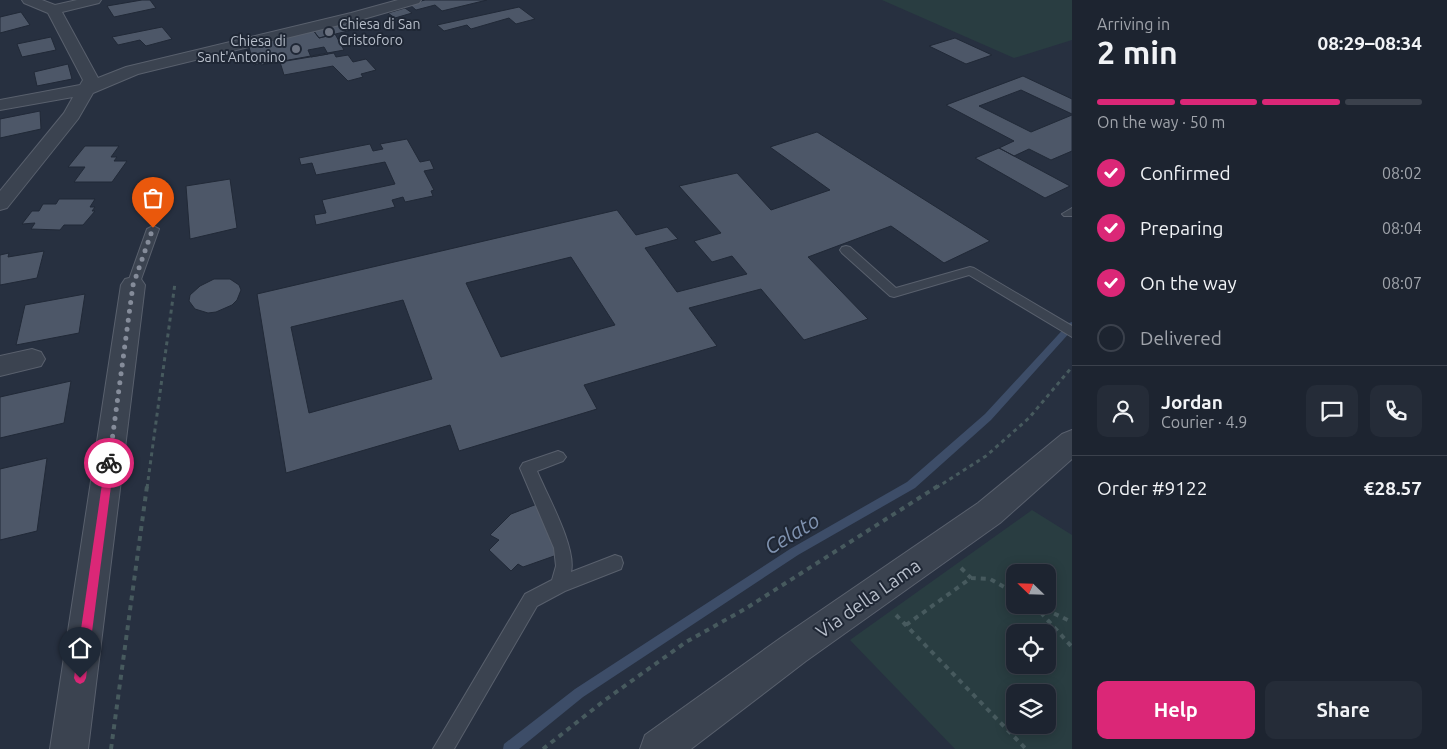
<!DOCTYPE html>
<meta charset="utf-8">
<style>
body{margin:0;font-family:Ubuntu,sans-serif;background:#252c38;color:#f1f3f6;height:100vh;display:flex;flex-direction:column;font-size:19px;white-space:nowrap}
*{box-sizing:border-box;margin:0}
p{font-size:16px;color:#a0a4ab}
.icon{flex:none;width:28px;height:28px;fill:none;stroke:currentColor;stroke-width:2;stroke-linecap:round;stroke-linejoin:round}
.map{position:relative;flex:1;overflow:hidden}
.side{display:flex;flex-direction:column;background:#1d2430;width:375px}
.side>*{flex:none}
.needle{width:32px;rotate:293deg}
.fabs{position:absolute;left:1006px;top:564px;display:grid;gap:10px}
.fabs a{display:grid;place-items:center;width:50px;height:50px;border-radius:10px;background:#1d2430;box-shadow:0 2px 12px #0003,0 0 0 1px #3b414c;font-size:25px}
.pin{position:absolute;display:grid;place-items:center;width:42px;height:42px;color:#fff;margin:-51px -21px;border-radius:50% 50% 50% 0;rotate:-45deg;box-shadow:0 0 5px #0007}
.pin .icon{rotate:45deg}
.courier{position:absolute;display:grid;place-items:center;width:50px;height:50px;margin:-25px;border:4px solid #db2777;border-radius:50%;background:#fff;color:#222;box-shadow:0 1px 6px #0007}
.headline em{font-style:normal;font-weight:700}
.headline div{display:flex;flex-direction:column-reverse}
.headline{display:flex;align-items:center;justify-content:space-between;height:85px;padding:0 25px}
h1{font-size:32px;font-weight:700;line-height:38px}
.bar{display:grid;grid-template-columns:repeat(4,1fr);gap:8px 5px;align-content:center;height:60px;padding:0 25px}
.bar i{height:6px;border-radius:4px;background:#3b414c}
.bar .active{background:#db2777}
.bar p{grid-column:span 4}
.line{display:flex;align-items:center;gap:12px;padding:0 25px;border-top:1px solid #3b414c}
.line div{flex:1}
.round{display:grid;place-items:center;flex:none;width:52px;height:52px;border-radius:10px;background:#252c38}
ol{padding:0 25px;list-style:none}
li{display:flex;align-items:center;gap:15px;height:55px}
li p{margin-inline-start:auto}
li .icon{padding:5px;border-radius:50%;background:#db2777;color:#fff;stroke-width:4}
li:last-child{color:#a0a4ab}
li i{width:28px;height:28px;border:2px solid #3b414c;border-radius:50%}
.cta{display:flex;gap:10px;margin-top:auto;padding:10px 25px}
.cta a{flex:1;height:58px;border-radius:10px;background:#db2777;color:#fff;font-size:20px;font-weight:700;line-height:58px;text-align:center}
.cta a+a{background:#252c38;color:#f1f3f6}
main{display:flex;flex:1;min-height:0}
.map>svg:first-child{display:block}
.green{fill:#293d41;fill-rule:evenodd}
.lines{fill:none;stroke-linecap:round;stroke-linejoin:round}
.stream{fill:#3d4d68;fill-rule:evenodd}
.building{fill:#4d5768;stroke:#212937;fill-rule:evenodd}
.service-casing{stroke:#59606d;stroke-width:2}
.minor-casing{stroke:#59606d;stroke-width:2}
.path-far1{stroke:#475a5e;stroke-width:3;stroke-dasharray:4 4;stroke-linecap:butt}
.path{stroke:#475a5e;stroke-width:4;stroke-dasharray:5 5;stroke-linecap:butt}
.service{fill:#3b4350;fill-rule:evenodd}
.minor{fill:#3b4350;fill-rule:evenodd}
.route{fill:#db2777}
.done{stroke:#858c9a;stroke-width:5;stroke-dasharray:0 9}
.worship-dot{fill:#6b7280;stroke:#1f2735;stroke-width:2}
.labels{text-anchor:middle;stroke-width:4;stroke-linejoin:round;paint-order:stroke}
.far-poi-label{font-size:14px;fill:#b7beca;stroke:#1f2735;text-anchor:start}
.near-street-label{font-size:19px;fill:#b7beca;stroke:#1f2735}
.near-water-label{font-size:21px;font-style:italic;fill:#8093b0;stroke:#1f2735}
</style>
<main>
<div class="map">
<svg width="1072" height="749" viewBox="0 0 1072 749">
<rect width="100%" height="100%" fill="#273040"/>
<path class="green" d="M882,0H1072V40L1014,58Z
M1032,510L1072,535V749H955L850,640ZM1015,572H1048V605H1015ZM1015,632H1048V665H1015ZM1015,692H1048V725H1015Z"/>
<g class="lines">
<path class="stream" d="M1072,322V330L991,420L915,488L798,555L583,697L519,749H503L504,744L575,689L790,549L907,482L985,414L1069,323Z"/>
</g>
<path class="building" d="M142,0H150L156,8L114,17L107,6Z
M425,0H487L442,11L435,5L416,10L409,4Z
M519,7L535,19L516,24L509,18L471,29L467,25L444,31L437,25Z
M405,8L412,13L395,18L388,13Z
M21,12L30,25L0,33V17Z
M344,22L352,30L319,38L313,30Z
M162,27L172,39L146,46L140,40L118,45L112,37Z
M313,30L319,38L335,34L344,50L261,65V63L254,65L249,47Z
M51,37L56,50L22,57L17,44Z
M955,38L992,55L966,64L929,46Z
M324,47L328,54L311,57L308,50Z
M334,53L336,57L348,55L353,62L366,59L376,70L361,74L363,77L348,81L333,66L284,75L280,62Z
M68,64L72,79L37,86L34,72Z
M1023,76L1072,99V114L1021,90L979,106L1031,132L1072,115V151L1051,160L1029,149L1014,156L999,148L1014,141L946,105Z
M40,111L41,129L0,138V119Z
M817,132L990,241L944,263L891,226L808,257L868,319L804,340L761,289L689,308L717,346L584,385L597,409L459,451L450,425L286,473L257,294L617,210L636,235L667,227L678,239L645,248L677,292L747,274L732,256L712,262L694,241L721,233L679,186L737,173L771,210L830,190L770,147ZM571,257L615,325L501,357L466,283ZM403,300L432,379L309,413L291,327Z
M407,139L420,162L430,160L434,169L424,171L434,190L431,191L433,196L405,202L403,197L392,200L395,207L316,225L314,215L326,213L322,200L395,184L385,162L316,175L312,163L301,165L299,158L370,144L373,151L383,149L380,144Z
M85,146H119L111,157H117L114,161H127L112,182H74L85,167H68Z
M999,148L1014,156L1070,186L1045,198L975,158Z
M230,179L237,228L190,239L186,186Z
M59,199H95L90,207H95L92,211H95L83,225H64L60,230L31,229L35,223L22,224L32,211H39L43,204H56Z
M44,251L37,278L0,285V255L9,253L8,257Z
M214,279H230L239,285L241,290L237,300L232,305L216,312L208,313L195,309L189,301L190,295L200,286Z
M85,294L79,333L16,345L25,305Z
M71,381L64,423L0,438V397Z
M47,458L37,531L0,540V469Z
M537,504L557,555L523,567L518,564L511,571L489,550L499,540L490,535L511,514Z"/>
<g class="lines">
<g class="service-casing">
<path id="service" d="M1072,208V216H1064L1062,214Z
M153,226L159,229L139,285L137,288H129L127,285L147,229Z
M846,246L850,247L896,288L970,267L974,268L1072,326V337L969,275L894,297L890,296L842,253L840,250L842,247Z
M558,451L563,453L566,457L563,461L537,471C547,495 577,548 571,572L615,555L621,557L623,563L621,569L565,591L537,606L454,749H433L525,594L552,580L556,566L554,548L520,468L523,463Z"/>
</g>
<g class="minor-casing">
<path id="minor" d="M22,0H42L55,5L77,0H101L99,3L62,12L98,78L126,67L351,13L398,0H421L419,3L360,20L138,74L93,93L78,119L7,208L0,210V191L64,113L73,97L0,110V100L80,85L83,80L48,13L24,3Z
M133,277L141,279L145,285L88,749H50L121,285L125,279Z
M32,349L41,352L45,359L41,366L0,376V356Z
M1072,430V459L1000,523L806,661L691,749H640L645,735L782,637L978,503L1062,434Z"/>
</g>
<path class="path-far1" d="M147,488L175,283
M936,488L986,456L1029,418L1072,367"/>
<path class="path" d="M961,568L971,578
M1034,605L1072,647
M1036,605L1072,622
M896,615L1026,749
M906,625L971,578L990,579L1015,593
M111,749L147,486
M543,749L605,700L686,642L745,609L938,486"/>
<use href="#service" class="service"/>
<use href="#minor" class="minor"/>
</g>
<path class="route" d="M109,459L114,463L86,678L84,682L80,684L76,682L74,678L105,463Z"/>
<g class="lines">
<path class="done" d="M109,463L133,285L153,228"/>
</g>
<g class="worship-dot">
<circle cx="329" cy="32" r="5"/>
<circle cx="296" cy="49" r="5"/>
</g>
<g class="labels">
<g class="far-poi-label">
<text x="339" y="29">Chiesa di San<tspan x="339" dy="16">Cristoforo</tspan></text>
<text x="286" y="46" text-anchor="end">Chiesa di<tspan x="286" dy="16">Sant'Antonino</tspan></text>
</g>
<g class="near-street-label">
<text transform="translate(868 598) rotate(-35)" y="7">Via della Lama</text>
</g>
<g class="near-water-label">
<text transform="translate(792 534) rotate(-31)" y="7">Celato</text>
</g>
</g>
</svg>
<div class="fabs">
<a><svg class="needle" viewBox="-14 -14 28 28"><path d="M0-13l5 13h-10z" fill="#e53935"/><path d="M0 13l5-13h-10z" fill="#a0a4ab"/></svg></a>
<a><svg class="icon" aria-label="locate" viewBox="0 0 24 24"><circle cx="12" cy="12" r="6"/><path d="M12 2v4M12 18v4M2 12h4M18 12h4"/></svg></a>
<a><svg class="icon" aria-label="layers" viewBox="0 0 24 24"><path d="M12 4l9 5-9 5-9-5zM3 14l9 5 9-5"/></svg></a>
</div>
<div class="pin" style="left:153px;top:228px;background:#ea580c"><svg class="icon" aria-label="bag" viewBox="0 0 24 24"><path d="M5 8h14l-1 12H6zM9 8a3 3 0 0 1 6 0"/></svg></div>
<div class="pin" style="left:80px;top:678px;background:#1f2937"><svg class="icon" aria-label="home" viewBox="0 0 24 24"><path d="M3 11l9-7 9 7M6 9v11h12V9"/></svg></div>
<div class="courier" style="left:109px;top:463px"><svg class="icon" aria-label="bike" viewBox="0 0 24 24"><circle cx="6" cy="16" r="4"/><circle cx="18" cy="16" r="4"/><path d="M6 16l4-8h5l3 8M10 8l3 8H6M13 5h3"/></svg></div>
</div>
<section class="side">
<div class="headline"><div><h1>2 min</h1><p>Arriving in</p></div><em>08:29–08:34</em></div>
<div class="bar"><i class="active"></i><i class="active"></i><i class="active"></i><i></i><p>On the way · 50 m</p></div>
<ol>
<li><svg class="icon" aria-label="check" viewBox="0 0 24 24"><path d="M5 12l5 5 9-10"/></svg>Confirmed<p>08:02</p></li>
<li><svg class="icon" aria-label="check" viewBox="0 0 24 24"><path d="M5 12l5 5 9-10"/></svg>Preparing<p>08:04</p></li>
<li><svg class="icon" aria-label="check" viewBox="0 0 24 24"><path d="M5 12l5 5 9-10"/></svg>On the way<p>08:07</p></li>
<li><i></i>Delivered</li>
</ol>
<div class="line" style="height:90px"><a class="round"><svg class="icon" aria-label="person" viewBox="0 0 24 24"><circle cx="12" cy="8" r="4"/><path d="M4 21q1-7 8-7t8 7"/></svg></a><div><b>Jordan</b><p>Courier · 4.9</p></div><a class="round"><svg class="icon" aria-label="chat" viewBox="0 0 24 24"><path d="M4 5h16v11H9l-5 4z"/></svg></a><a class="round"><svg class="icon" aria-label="phone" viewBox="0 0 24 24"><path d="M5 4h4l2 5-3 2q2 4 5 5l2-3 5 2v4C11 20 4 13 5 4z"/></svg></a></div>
<div class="line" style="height:65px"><div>Order #9122</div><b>€28.57</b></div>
<div class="cta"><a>Help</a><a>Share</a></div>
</section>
</main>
